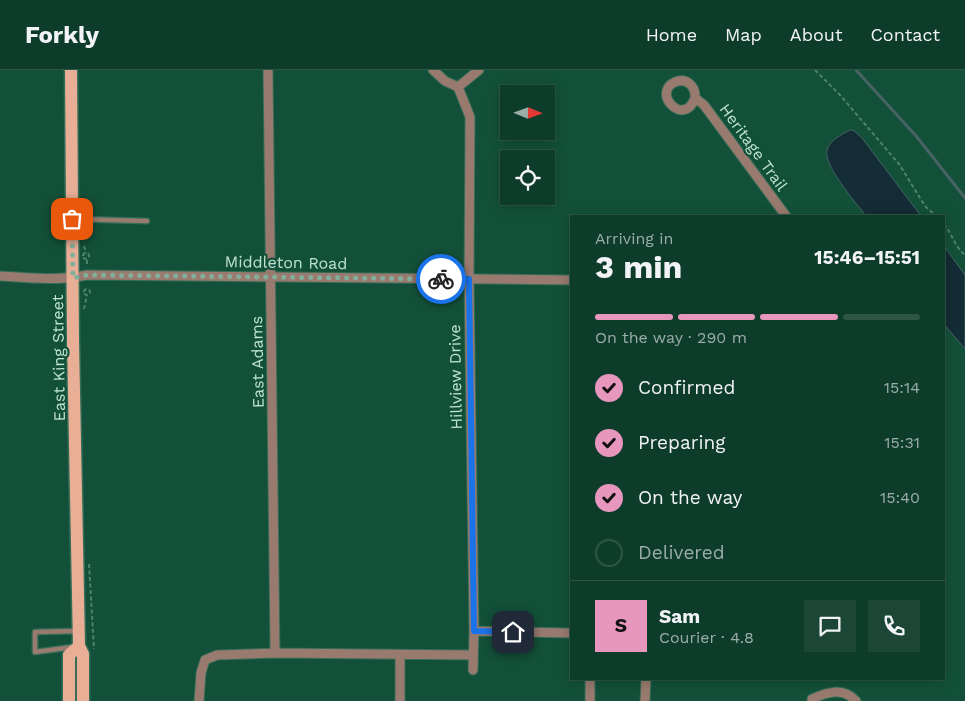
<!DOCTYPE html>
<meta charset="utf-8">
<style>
body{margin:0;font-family:"Work Sans",sans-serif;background:#1c4737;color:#f1f3f6;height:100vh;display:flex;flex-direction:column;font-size:19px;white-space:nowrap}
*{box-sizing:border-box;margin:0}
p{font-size:16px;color:#9bada9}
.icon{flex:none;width:28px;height:28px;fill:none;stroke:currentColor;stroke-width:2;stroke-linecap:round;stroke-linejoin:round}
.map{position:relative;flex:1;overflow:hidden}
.drawer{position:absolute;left:570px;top:145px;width:375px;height:465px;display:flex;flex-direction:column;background:#0e3c2b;border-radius:0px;box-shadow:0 2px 12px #0003,0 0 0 1px #2e5647}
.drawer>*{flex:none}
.needle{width:32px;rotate:91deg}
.controls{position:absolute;left:500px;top:15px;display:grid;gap:10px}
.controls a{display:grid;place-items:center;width:55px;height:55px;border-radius:0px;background:#0e3c2b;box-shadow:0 2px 12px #0003,0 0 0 1px #2e5647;font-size:25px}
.pin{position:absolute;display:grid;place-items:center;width:42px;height:42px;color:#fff;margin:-21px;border-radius:10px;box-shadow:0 2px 8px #0006}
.courier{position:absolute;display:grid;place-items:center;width:50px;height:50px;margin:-25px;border:4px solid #1a73e8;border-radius:50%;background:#fff;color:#222;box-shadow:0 1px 6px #0007}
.headline em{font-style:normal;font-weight:700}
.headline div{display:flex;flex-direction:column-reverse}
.headline{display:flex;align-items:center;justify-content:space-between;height:85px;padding:0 25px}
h1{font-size:32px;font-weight:700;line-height:38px}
.bar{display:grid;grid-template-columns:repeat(4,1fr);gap:8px 5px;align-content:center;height:60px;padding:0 25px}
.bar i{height:6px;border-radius:4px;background:#2e5647}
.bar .active{background:#e797bd}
.bar p{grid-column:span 4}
.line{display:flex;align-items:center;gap:12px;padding:0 25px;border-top:1px solid #2e5647}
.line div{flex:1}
.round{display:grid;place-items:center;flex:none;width:52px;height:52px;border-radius:0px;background:#1c4737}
ol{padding:0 25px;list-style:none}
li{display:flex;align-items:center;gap:15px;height:55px}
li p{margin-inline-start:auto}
li .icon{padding:5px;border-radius:50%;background:#e797bd;color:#111;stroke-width:4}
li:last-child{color:#9bada9}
li i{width:28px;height:28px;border:2px solid #2e5647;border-radius:50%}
header{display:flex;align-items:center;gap:30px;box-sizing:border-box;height:70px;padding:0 25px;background:#0e3c2b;border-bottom:1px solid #2e5647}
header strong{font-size:24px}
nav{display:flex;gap:28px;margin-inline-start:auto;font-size:18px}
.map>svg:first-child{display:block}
.water{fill:#142c35;stroke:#476364}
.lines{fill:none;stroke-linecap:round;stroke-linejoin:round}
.stream{stroke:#476364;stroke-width:3}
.lane-casing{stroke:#356d57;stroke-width:7}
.street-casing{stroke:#356d57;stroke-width:11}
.primary-casing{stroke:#356d57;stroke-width:15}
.path{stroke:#4d826c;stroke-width:2;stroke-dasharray:4 2.5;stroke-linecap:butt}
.lane{stroke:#987a6e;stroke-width:4.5}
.street{stroke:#987a6e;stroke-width:9}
.primary{stroke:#e9ae96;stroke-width:12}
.done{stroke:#82af9b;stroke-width:5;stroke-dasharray:0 9}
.route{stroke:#1a73e8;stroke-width:6}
.labels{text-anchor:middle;stroke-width:4.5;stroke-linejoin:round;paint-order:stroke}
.street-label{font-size:16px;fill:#bee2d0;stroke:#135039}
</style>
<header>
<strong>Forkly</strong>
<nav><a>Home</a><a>Map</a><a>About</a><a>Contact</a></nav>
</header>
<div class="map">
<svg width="965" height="631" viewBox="0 0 965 631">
<rect width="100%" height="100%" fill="#135039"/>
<path class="water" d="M850,60H853L862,68L921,146H866C856,133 823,95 827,80C829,71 842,64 850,60Z
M944,176L965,205V279L944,254Z"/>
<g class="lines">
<path class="stream" d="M856,0L917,67L965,128"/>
<g class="lane-casing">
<path id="lane" d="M73,149L147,151
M73,577L35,582V562L77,561"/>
</g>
<g class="street-casing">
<path id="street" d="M268,0L275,583
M433,0L445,11L458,17L470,47L469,209L474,561L473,600
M458,17L479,0
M695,28C684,58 651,23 675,12C687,7 696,17 695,28L704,35L786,146
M0,206C29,208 59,211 87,205L571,210
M474,561L571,563
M400,585V631
M199,631L201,603L205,590L217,585L275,583L473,585
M590,631V609
M645,631L646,609
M812,631V629C827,622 843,617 856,631"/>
</g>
<g class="primary-casing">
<path id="primary" d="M71,0L73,271L79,576L83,584V631
M69,631V585L79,576"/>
</g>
<path class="path" d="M815,0L840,25L899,94L925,136L936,146
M944,154C952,164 955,177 965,185
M84,176L86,183
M83 186a3 3 0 1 1 6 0a3 3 0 1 1-6 0Z
M87,190V196
M84 222a3 3 0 1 1 6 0a3 3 0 1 1-6 0Z
M84,239L87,225
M89,494L94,579"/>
<use href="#lane" class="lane"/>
<use href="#street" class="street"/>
<use href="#primary" class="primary"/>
</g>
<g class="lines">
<path class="done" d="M72,149L73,208L87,205L441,209"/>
<path class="route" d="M441,209H469L474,561L513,562"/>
</g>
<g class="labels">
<g class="street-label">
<text transform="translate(754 77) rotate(54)" y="6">Heritage Trail</text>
<text transform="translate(286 192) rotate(1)" y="6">Middleton Road</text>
<text transform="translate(58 288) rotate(-91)" y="6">East King Street</text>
<text transform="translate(257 292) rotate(-91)" y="6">East Adams</text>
<text transform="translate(455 307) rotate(-91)" y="6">Hillview Drive</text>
</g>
</g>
</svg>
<div class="controls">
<a><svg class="needle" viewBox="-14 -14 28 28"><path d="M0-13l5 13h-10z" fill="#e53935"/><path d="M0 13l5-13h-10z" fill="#9bada9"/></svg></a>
<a><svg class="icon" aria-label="locate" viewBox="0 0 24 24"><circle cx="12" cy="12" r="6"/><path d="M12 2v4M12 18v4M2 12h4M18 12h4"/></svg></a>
</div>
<div class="pin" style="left:72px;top:149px;background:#ea580c"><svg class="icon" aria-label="bag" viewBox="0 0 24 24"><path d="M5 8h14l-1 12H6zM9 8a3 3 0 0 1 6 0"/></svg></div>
<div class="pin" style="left:513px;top:562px;background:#1f2937"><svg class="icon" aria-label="home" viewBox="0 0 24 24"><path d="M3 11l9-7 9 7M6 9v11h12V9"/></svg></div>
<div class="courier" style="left:441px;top:209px"><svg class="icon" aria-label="bike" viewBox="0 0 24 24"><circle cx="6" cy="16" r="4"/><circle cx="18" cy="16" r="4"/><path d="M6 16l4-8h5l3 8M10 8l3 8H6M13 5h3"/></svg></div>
<section class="drawer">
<div class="headline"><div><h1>3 min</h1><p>Arriving in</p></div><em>15:46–15:51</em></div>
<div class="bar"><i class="active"></i><i class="active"></i><i class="active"></i><i></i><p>On the way · 290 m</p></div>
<ol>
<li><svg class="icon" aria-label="check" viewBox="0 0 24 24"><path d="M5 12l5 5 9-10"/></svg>Confirmed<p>15:14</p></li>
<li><svg class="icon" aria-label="check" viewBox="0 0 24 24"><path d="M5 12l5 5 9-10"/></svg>Preparing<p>15:31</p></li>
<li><svg class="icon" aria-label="check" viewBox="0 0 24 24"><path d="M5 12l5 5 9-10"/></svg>On the way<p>15:40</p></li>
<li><i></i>Delivered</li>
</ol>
<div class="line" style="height:90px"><b class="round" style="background:#e797bd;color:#111">S</b><div><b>Sam</b><p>Courier · 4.8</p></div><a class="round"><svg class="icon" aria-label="chat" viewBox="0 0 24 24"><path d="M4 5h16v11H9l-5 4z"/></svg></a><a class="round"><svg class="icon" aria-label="phone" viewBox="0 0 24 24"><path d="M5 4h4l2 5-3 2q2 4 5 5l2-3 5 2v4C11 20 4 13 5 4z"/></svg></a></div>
</section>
</div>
